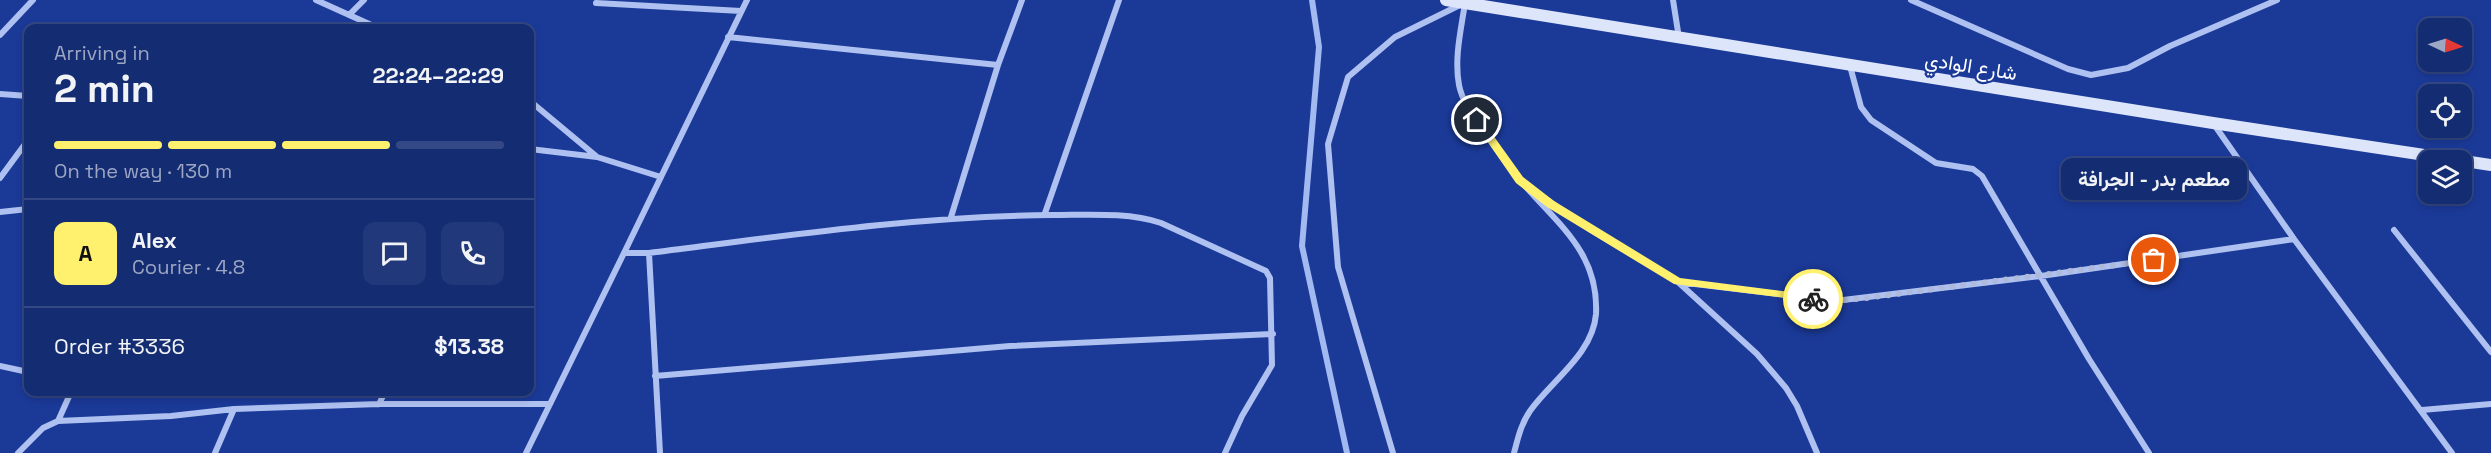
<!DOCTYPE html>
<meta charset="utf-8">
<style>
body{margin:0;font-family:"Space Grotesk",Vazirmatn,sans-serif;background:#21387a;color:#f1f3f6;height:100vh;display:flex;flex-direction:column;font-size:22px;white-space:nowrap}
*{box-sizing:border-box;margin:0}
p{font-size:20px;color:#9da7c4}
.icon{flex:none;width:33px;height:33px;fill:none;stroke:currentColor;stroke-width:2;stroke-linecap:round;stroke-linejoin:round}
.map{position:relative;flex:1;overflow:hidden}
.side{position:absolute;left:24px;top:24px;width:510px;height:372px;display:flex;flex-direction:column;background:#142c72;border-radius:12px;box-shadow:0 3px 9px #0003,0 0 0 2px #334884}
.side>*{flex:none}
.needle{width:39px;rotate:94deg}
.buttons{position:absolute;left:2418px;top:18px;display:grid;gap:12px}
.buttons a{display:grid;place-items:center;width:54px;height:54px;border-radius:12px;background:#142c72;box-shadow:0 3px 9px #0003,0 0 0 2px #334884;font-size:30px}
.pin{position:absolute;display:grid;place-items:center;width:51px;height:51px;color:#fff;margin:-26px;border:3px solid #fff;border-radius:50%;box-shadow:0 2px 6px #0007}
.courier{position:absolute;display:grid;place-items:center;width:60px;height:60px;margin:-30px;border:4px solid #fff06e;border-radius:50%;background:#fff;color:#222;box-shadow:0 2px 8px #0007}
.bubble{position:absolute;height:42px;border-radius:12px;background:#142c72;box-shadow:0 3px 9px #0003,0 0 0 2px #334884;font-size:20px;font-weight:700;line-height:42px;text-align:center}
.headline em{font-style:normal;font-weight:700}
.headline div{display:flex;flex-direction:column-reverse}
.headline{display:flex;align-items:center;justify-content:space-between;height:102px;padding:0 30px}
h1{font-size:39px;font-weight:700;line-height:45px}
.bar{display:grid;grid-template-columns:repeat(4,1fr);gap:9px 6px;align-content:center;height:72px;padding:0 30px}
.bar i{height:8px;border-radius:4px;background:#334884}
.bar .current{background:#fff06e}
.bar p{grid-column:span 4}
.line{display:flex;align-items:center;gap:15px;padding:0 30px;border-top:2px solid #334884}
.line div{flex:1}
.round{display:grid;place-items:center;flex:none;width:63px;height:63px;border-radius:12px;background:#21387a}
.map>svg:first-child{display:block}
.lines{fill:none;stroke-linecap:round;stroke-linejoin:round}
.stream{stroke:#a2b9f2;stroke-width:6}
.minor{stroke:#afc1f0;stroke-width:6}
.secondary{stroke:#dde5fb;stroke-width:12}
.route{fill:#fff06e}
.done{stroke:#afbadb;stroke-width:6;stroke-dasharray:0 10.8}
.labels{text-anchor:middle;stroke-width:4.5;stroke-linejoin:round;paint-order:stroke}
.street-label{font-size:20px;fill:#fff;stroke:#1b3a98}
</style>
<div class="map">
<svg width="2491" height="453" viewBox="0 0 2491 453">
<rect width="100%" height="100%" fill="#1b3a98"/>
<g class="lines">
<path class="stream" d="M1312,0L1319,47L1302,246L1347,453"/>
<path class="minor" d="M316,0L378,28
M1673,0L1679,38
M1911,0L2068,69L2091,75L2128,68L2170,46L2277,0
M596,3L741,11
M1465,3C1461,30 1454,58 1459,85C1462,101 1473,115 1482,128C1494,146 1506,164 1520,180C1556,223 1599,251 1596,314C1593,354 1551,381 1530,411C1521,424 1518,438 1514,453
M349,15L364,0
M0,35L33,0
M728,37L998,65
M1850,66L1861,107L1871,120L1936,163L1973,169L1982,176L2089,359L2149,453
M0,94L28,96
M530,101L596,156
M2213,123L2294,239L2452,453
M530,149L597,157L661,177
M0,178L28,140
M1534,191L1591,230L1678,282L1757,354L1786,388L1797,406L1817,453
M0,212L28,209
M1045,213L1119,0
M951,217L998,65L1022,0
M2394,230L2491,352
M649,253C783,236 917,216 1053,215C1088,215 1128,212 1161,223L1266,271L1270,278L1272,365L1242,416L1225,453
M1678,282L1835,301L2041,276L2294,239
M0,366L28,372
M655,376L1010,346L1273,334
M379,404L385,392
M2422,410L2491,404
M58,421L171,416L234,409L379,404H550
M18,453L43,428L58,421L71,392
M215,453L234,409
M526,453L624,253
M660,453L649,253H624L747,0
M1393,453L1338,267L1328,144L1348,77L1395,37L1462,4"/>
<path class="secondary" d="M1446,0L2213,123L2491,165"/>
</g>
<path class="route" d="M1477,116L1480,117L1523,177L1554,201L1680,278L1813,295L1817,296V302L1674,284L1547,207L1516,183L1474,122L1472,120Z"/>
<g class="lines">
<path class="done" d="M1813,299L1836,301L1867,298L2154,260"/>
</g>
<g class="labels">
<g class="street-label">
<text transform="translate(1971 66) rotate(9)" y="7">شارع الوادي</text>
</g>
</g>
</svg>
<div class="buttons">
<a><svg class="needle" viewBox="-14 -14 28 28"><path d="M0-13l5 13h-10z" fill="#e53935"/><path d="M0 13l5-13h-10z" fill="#9da7c4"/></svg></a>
<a><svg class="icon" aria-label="locate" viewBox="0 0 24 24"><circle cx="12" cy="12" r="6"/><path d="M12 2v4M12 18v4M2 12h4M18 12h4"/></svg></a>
<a><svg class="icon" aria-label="layers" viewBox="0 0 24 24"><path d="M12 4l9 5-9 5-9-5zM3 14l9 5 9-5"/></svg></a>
</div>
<div class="pin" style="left:2154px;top:260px;background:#ea580c"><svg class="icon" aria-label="bag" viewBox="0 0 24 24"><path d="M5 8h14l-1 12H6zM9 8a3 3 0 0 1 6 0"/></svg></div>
<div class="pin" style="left:1477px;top:120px;background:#1f2937"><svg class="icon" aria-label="home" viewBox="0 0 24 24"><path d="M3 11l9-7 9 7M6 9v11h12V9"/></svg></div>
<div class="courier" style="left:1813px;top:299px"><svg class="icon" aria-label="bike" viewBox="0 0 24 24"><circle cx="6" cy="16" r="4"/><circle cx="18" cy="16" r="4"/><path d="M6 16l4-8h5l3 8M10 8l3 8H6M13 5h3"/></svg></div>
<div class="bubble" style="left:2061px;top:158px;width:186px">مطعم بدر - الجرافة</div>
<section class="side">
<div class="headline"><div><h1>2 min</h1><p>Arriving in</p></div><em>22:24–22:29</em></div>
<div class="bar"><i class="current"></i><i class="current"></i><i class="current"></i><i></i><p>On the way · 130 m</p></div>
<div class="line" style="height:108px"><b class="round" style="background:#fff06e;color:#111">A</b><div><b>Alex</b><p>Courier · 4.8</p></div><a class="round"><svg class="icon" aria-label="chat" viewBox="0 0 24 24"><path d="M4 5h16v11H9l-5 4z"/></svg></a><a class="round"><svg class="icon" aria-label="phone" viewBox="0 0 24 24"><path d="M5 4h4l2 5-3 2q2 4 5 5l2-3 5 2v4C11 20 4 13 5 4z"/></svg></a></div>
<div class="line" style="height:78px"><div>Order #3336</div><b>$13.38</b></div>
</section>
</div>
